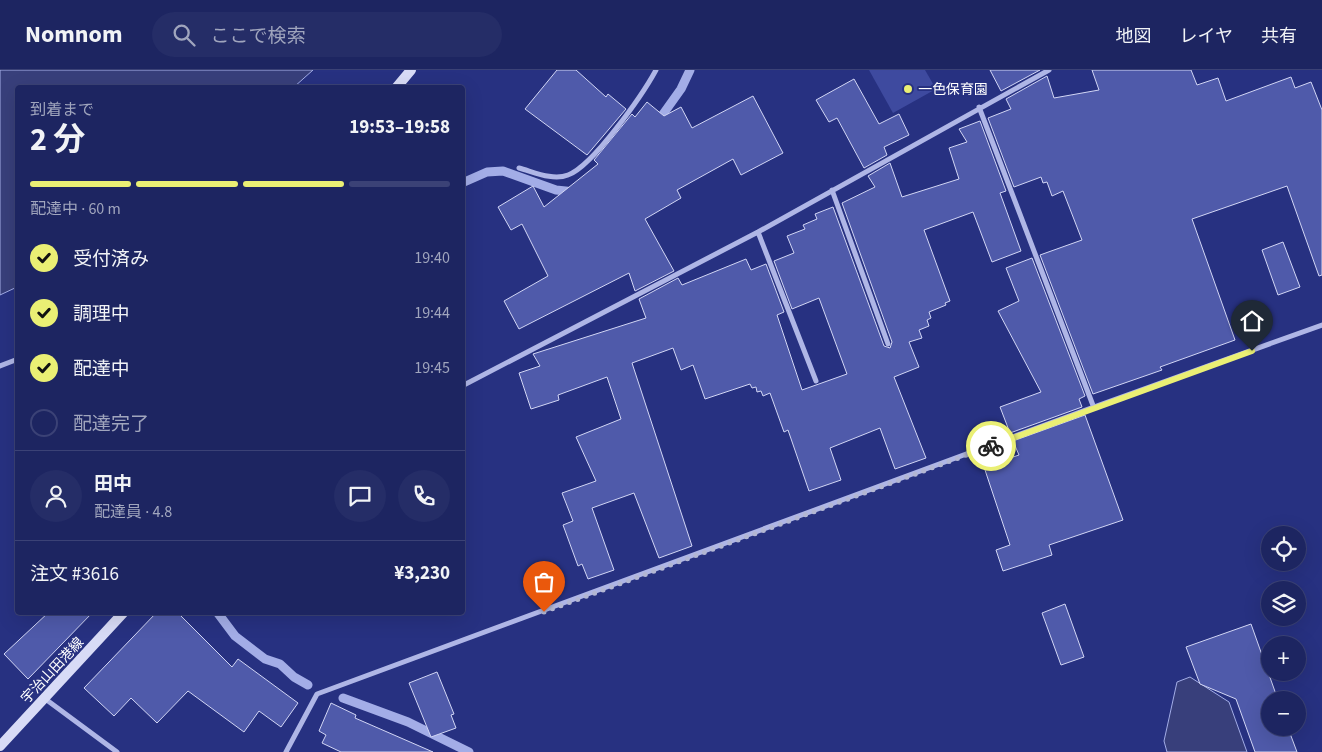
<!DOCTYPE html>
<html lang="ja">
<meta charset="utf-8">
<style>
body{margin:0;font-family:"Source Sans 3","Noto Sans JP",sans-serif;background:#252d67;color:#f1f3f6;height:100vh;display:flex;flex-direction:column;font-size:19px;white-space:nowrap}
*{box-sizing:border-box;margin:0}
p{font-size:16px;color:#a0a5bd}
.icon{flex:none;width:28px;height:28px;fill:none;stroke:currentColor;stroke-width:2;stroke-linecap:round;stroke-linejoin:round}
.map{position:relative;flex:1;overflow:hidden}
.sheet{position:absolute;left:15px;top:15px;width:450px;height:530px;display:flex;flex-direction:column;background:#1d2561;border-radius:5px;box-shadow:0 5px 20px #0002,0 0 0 1px #3b4276}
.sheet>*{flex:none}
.tools{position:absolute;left:1261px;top:456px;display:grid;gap:10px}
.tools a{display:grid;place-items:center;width:45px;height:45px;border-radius:50%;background:#1d2561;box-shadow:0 5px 20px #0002,0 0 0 1px #3b4276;font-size:25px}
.pin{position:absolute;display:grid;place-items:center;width:42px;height:42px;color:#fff;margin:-51px -21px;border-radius:50% 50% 50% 0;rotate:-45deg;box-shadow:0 0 5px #0007}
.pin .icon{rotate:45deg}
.courier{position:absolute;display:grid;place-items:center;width:50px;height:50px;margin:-25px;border:4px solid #eaef74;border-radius:50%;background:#fff;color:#222;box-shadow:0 1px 6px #0007}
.head em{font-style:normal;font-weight:700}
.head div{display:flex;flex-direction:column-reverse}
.head{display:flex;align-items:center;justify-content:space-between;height:85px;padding:0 15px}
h1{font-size:32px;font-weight:700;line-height:38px}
.bar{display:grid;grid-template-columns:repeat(4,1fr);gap:8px 5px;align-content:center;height:60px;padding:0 15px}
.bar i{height:6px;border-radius:4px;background:#3b4276}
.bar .selected{background:#eaef74}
.bar p{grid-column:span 4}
.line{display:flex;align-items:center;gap:12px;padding:0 15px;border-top:1px solid #3b4276}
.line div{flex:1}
.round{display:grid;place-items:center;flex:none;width:52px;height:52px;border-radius:26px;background:#252d67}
ol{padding:0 15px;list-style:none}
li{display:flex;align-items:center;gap:15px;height:55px}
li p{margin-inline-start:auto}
li .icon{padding:5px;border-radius:50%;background:#eaef74;color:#111;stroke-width:4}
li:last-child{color:#a0a5bd}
li i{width:28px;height:28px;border:2px solid #3b4276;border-radius:50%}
header{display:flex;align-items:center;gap:30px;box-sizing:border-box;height:70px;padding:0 25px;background:#1d2561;border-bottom:1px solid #3b4276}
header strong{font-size:24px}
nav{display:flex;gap:28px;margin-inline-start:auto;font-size:18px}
.search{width:350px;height:45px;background:#252d67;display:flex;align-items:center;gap:12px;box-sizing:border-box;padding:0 18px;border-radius:28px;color:#a0a5bd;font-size:19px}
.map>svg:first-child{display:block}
.green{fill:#3e4a9f}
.water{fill:#383f7b;stroke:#a3ade7}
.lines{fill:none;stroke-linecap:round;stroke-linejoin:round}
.stream{stroke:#a3ade7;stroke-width:9}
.building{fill:#4f5aaa;stroke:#d2d6f5}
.street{stroke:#afb6e6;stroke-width:5}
.secondary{stroke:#d8dbf6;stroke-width:10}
.done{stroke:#b3b7d3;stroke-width:5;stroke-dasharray:0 9}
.route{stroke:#eaef74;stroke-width:6}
.poi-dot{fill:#eaef74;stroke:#273181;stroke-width:2}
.labels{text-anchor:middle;stroke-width:4;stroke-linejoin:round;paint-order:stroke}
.poi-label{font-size:14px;fill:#fff;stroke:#273181;text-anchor:start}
.street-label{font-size:14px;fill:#fff;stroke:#273181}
</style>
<header>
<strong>Nomnom</strong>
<div class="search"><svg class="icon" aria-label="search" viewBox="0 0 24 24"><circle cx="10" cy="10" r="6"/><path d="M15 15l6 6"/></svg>ここで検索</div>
<nav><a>地図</a><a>レイヤ</a><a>共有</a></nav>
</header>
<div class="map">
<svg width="1322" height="682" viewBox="0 0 1322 682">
<rect width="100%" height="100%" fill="#273181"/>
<path class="green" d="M869,0H925L936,19L893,43Z"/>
<path class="water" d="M0,0H313L294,17L18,18L17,217L0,225Z
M1190,607L1229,632L1247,682H1167L1164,671L1177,612Z"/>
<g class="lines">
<path class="stream" d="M656,54L681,19L690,0
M462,113L487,102L503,101L556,120L575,122
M217,542L235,566L265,589L280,594L294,607L308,615
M343,628L408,652L469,682"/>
</g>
<path class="building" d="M557,0H576L606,27L608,24L626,39L587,85L525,39Z
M990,0H1040L1001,21Z
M1092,0H1191L1197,15L1218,8L1226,31L1291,7L1295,18L1311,12L1322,40V205L1319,206L1287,116L1192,149L1235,270L1160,297L1162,300L1093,324L1040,185L1082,170L1063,121L1052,126L1047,112L1043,113L1041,107L1014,117L988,48L1011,39L1006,29L1047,6L1054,28L1099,20Z
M854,9L879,54L899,44L909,65L884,77L887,85L864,98L837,48L829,52L816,30Z
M753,26L783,83L741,105L733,89L677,120L681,128L645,149L674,201L635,221L629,203L519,259L504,231L548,206L522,154L511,160L498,137L533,116L544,137L598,94L594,90L632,44L635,47L647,32L664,46L681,37L692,58Z
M980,51L1006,121L1000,123L1021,181L992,192L973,142L924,160L950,231L945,233L946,235L929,242L931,248L927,250L929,256L919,260L922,268L909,272L919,297L894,307L926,388L895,399L880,358L830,378L841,410L809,421L788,360L784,362L770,323L763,326L761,321L757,322L756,317L752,318L750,314L705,329L693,295L681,300L673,278L632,293L692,476L659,488L634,423L592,438L614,500L588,509L582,494L578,496L563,455L573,451L562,423L596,411L576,367L621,349L607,307L558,325L559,330L531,339L519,303L540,296L533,284L646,248L639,229L678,208L682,215L746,189L751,200L766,194L784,242L777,245L802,320L847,304L819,228L792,239L774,191L794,183L787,166L805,159L803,155L817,149L815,144L833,137L884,276L890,278L892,272L842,133L875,117L868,106L890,93L902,127L959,109L949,78L967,72L959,59Z
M1283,172L1300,217L1278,225L1262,180Z
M1032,188L1085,326L1079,329L1082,337L1010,363L1000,337L1041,322L998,241L1019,231L1006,198Z
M1085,345L1123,450L1049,475L1052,485L1003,501L996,480L1010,475L984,397L1019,385L1013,371Z
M1065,534L1084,587L1061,595L1042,543Z
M49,542H93L28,609L4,584Z
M157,542H177L232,597L238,589L298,633L281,657L259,641L244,662L188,621L157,653L131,628L114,646L84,618Z
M1251,554L1278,630H1270V658H1288L1297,682H1255L1236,629L1200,614L1186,577Z
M437,602L454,644L451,645L456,658L431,667L409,613Z
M331,633L356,645L355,648L433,682H341L322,673L326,665L319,661Z"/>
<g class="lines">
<path class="street" d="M979,37L1094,338
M519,98C534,102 553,111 568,105C593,96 643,24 656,0
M832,120L888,274
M758,162L816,311
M0,296L18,289
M462,316L758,162L1049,0
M44,628L117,682
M286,682L317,624L1080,342L1322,255"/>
<path class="secondary" d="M396,18L411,0
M0,676L124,542"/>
</g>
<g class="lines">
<path class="done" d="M544,542L991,376"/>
<path class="route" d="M991,376L1252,281"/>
</g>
<circle class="poi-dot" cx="908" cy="19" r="5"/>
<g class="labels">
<g class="poi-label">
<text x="918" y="24">一色保育園</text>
</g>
<g class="street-label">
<text transform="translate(52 600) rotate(-47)" y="5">宇治山田港線</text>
</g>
</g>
</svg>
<div class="tools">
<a><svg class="icon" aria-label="locate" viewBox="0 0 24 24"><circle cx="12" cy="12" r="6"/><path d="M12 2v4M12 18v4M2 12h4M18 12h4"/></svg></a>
<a><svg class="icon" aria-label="layers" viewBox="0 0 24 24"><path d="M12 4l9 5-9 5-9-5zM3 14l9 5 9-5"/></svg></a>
<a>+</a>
<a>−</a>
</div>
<div class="pin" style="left:544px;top:542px;background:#ea580c"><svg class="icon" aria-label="bag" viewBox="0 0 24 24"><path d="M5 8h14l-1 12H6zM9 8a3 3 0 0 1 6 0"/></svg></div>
<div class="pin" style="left:1252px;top:281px;background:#1f2937"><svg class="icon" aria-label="home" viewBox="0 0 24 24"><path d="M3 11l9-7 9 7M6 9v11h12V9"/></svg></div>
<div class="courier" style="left:991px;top:376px"><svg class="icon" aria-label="bike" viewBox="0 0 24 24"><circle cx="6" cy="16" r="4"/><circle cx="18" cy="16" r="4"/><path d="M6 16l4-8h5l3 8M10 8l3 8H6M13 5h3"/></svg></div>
<section class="sheet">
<div class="head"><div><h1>2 分</h1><p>到着まで</p></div><em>19:53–19:58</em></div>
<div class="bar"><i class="selected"></i><i class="selected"></i><i class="selected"></i><i></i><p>配達中 · 60 m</p></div>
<ol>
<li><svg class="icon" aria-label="check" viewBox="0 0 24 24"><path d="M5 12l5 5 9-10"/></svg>受付済み<p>19:40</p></li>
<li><svg class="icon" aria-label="check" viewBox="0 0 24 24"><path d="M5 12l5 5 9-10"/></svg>調理中<p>19:44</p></li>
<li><svg class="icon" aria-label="check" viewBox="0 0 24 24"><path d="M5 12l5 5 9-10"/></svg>配達中<p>19:45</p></li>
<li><i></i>配達完了</li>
</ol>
<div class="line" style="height:90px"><a class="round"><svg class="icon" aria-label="person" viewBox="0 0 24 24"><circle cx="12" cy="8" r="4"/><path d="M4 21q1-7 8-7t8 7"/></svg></a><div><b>田中</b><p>配達員 · 4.8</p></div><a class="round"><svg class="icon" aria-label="chat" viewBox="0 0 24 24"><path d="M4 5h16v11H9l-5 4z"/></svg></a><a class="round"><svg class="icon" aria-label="phone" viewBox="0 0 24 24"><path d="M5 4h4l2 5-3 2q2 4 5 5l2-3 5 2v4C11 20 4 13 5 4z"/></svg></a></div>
<div class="line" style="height:65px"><div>注文 #3616</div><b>¥3,230</b></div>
</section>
</div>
